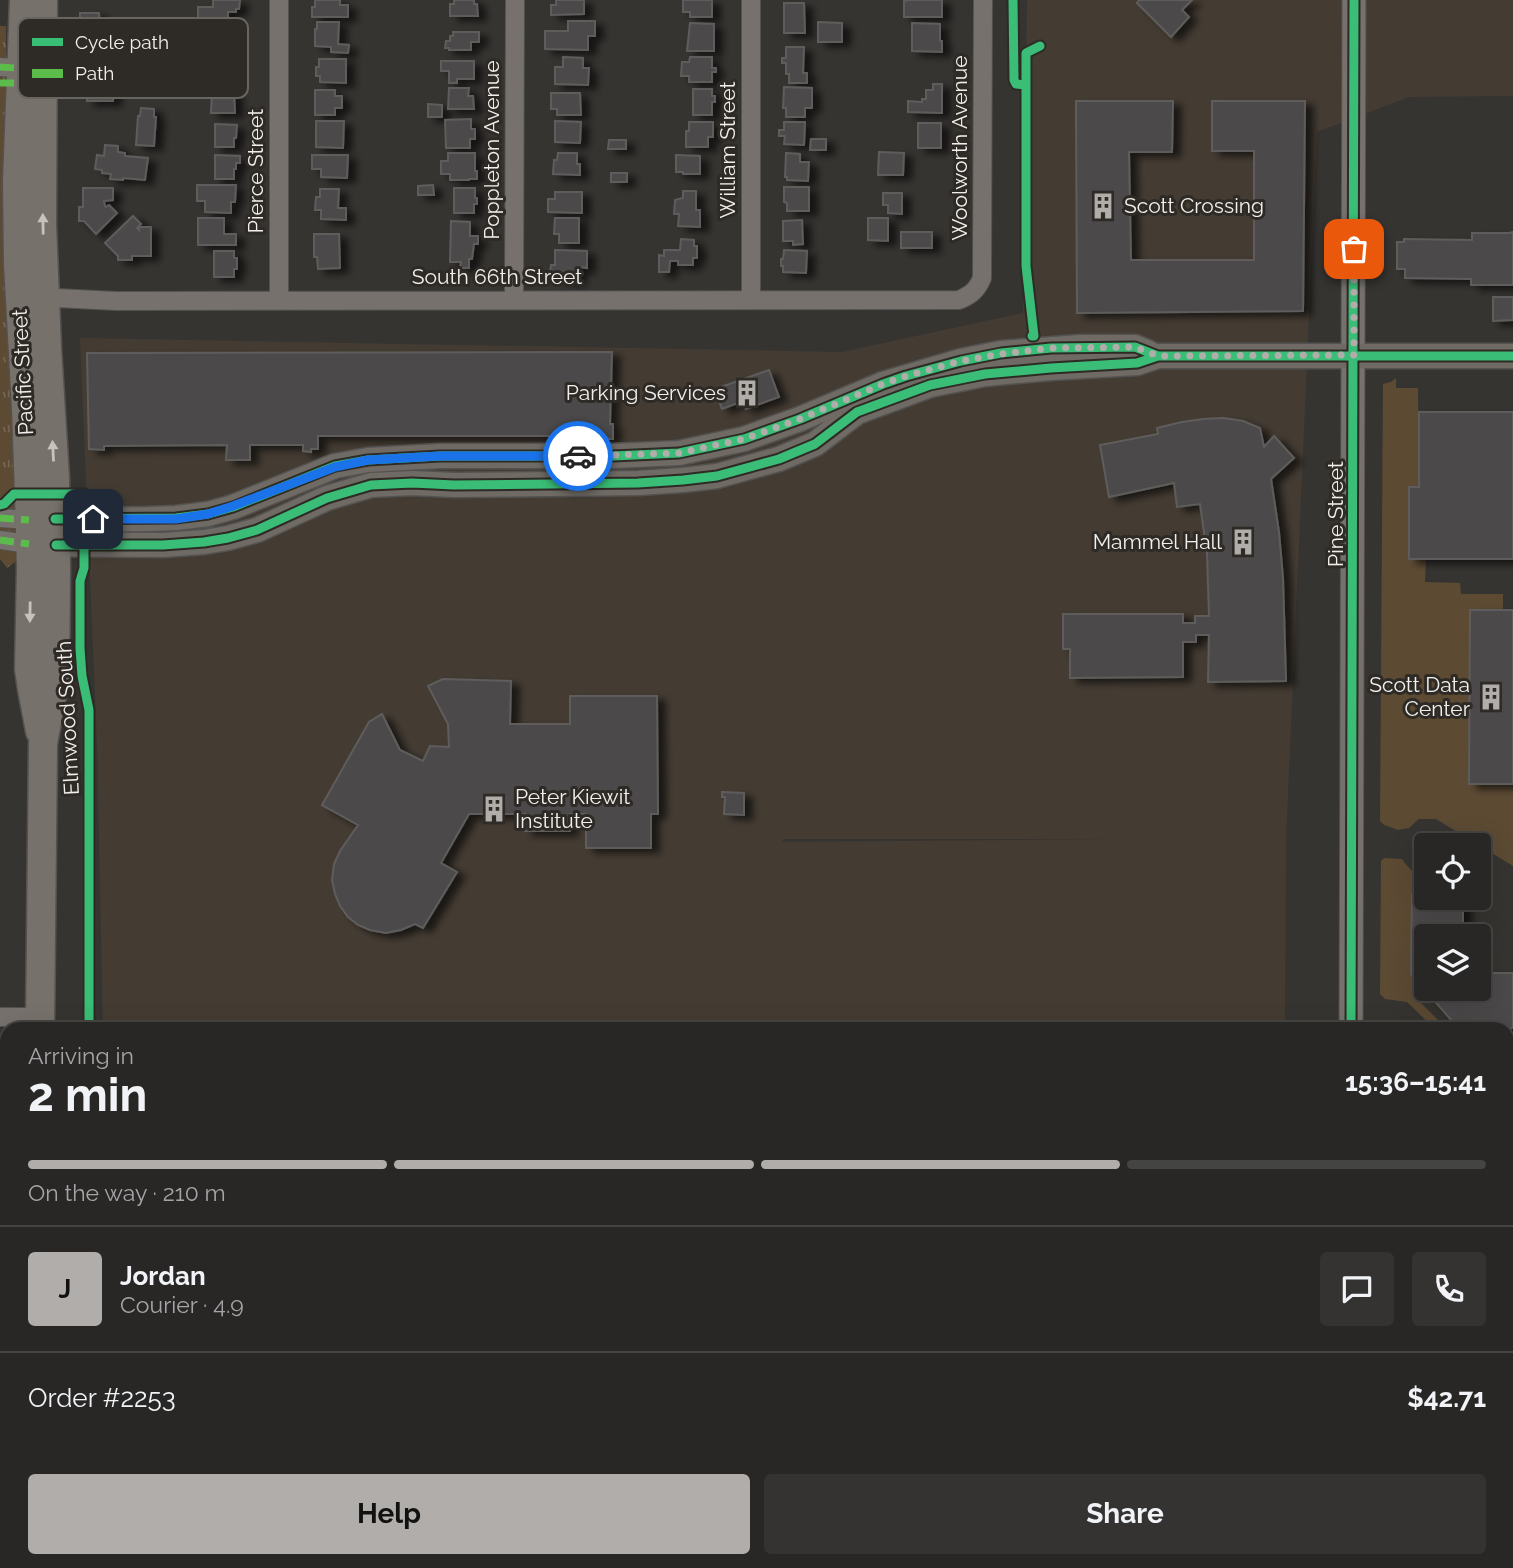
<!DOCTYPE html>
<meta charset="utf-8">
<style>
body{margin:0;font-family:Raleway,sans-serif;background:#343332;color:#f1f3f6;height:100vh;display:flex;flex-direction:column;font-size:26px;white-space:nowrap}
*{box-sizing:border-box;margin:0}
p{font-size:23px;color:#a5a5a7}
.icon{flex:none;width:38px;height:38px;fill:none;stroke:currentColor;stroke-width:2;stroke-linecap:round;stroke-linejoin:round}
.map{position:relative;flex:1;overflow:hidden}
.panel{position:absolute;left:0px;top:1022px;width:1514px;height:546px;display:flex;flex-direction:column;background:#282725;border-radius:21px 21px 0 0;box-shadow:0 7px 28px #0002,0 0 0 2px #444442}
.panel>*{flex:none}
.fabs{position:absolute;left:1414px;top:833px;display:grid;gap:14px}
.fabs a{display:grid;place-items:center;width:77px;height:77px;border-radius:7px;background:#282725;box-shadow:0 7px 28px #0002,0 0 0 2px #444442;font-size:35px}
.pin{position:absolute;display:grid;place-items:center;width:60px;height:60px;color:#fff;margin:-30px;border-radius:14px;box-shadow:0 4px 10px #0006}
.courier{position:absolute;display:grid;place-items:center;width:70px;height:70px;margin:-35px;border:5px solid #1a73e8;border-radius:50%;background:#fff;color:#222;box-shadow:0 2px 9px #0007}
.head em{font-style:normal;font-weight:700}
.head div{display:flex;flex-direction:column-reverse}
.head{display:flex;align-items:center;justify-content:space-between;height:119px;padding:0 28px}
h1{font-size:46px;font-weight:700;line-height:52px}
.bar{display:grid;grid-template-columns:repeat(4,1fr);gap:10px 7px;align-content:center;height:84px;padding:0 28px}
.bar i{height:9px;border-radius:5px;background:#444442}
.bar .current{background:#b0adaa}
.bar p{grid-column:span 4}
.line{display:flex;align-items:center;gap:18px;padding:0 28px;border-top:2px solid #444442}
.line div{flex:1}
.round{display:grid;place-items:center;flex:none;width:74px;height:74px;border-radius:7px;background:#343332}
.cta{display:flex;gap:14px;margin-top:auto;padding:14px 28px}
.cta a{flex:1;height:80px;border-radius:7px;background:#b0adaa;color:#111;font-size:28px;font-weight:700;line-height:80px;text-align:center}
.cta a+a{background:#343332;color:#f1f3f6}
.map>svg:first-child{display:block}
.built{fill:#443c33;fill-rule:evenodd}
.green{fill:#5c4a33}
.park{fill:url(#park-tufts)}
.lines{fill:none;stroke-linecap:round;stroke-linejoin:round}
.stream{stroke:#362204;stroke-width:4.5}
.building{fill:#4b4a4a;stroke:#5e5d5c;stroke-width:2;filter:url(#shadow)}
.minor-casing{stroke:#535250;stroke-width:20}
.tertiary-casing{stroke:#535250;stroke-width:25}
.secondary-casing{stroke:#535250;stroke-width:27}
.primary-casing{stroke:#535250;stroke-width:31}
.minor{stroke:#76716c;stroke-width:18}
.tertiary{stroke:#76716c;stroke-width:23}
.secondary{stroke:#6f6a64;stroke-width:24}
.primary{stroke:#77716b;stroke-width:28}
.quiet{stroke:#5cbc4b;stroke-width:7;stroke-dasharray:14 7;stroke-linecap:butt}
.cycleway-casing{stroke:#2e2a25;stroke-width:13}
.cycleway{stroke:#3abd76;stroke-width:9}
.oneway{fill:#c6c2be}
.done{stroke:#b0adaa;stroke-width:7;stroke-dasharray:0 12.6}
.route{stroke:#1a73e8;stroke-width:9}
.labels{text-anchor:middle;stroke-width:6;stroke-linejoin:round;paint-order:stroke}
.street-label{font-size:21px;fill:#f1eeeb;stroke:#2e2a25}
.poi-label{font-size:21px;fill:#f1eeeb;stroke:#2e2a25;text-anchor:end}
.key{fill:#2e2a25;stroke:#686560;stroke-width:2}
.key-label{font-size:19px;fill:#f1eeeb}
</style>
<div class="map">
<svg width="1513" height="1568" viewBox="0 0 1513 1568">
<defs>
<pattern id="park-tufts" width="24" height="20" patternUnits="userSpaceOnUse" patternTransform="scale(1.75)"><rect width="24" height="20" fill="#5c4a33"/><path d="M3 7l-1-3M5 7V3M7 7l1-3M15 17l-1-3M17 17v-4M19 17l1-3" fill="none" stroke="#746451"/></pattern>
<filter id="shadow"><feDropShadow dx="8" dy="4.5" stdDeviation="3.5" flood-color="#0009"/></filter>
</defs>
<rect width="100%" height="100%" fill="#363431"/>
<path class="built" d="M1027,0H1513V96L1409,97L1317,132L1286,839L1285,1029H103L97,743L80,338L842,352L1023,313ZM784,839H1118L782,842Z
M1513,1365V1568H1346L1347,1561H1507V1367Z"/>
<path class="green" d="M1396,378V388H1418L1419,487H1409L1426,559L1425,582L1460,583L1461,594H1503V610H1470L1469,783L1513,784V866L1436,819H1419L1409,828L1398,830L1384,825L1380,821L1383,384L1391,382Z
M1384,858L1402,859C1409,869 1414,874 1426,877V891L1411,893V973L1426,990L1419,996L1415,992L1412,994L1447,1029H1435L1407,1002L1385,999L1380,994L1381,861Z
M1513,1206V1317L1507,1319V1206Z"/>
<path class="park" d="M0,26H6V262L17,477L14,494L15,562L7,568L0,559Z"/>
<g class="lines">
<path class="stream" d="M1507,1332L1513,1330
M408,1561L412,1568
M759,1568L802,1561"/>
</g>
<path class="building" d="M213,0H240L239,9H236V12H228V18H198V7H213Z
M315,0H340V5H348V17H312V7H315Z
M454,0H474V4H477L478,16H450V4H454Z
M556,0H584V14L551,15V5H556Z
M683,0H712V17H690V12H683Z
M909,0H942V17H904V1Z
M1139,0H1192L1182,10L1189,17L1171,37L1137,3Z
M784,3H804L805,33H784Z
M80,13H99L101,42H80V31H76V24H80Z
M568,21H595V36H588V50L545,49V31H568Z
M317,22H339L338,44L349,45L348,53L331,52V47L315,46V29H317Z
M818,22L842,23V42H818Z
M690,23L714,24V51H687Z
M912,23L940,24V41H942V52L912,51Z
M453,32H479V42H471V50H449V48H445L446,41H450V36H453Z
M786,47H804L803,73H807V83H789V74H786V63H782V58H786Z
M563,57L583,58V68H589L588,85L555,84V67H563Z
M690,57H712V68H716V72H712V82H689V76H681L682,62H689Z
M81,58H109V68H112V72H115L113,101H87V90H93V70H81Z
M319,59H346V83L320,82V76H316V67H319Z
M441,61H474V79H457V83H449V71H441Z
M933,84H942V113L908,112V101L922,102V99H926V90H933Z
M784,87L812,88V108H805V117H786V108H783Z
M449,88H469L468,96H473L474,109H448Z
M693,89H712V96H715V102H712V115H693Z
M212,90H234L235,113H211Z
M315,90H335V96H342V108H335V115H315Z
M551,93H580L581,115H557V109H551Z
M1076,101H1173L1172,152H1129L1131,260H1254V151H1212V101H1305L1303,311L1077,313Z
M428,104L442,105V117H428Z
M141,108L154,109V117H156L154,146L136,145L138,116H140Z
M471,119V129H475V139H470V148H446L445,120Z
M316,121H344L343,148L316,147Z
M555,121L581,122L580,143L555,142Z
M689,122H713V137H708V147H686V131H689Z
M784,122H805L804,145L784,144L785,136H779V130H784Z
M918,123H941V148H918Z
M215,124L237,125L236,138H234V147H215Z
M811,139H826V150H810Z
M609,140H626V149H608Z
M105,145L118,146V152L125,153V156L148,158L145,180L123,178V180L110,179L111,174L102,173V170L95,169L97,155L104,156Z
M879,152L904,153L903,175H878Z
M448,153H475V171H477V179H469V180H450V174H441V161H448Z
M558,153H577V164H580V175L553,174L554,160H557Z
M786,153L800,154V162H809L808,181L787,180V177H785Z
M215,155L240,156V163H236V169H234V179H215Z
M312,155H348L347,178L321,177V169H312Z
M676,155L700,156V174H683V172H676Z
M611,173H627V182H611Z
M197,185H236L235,202H231V213L205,212V201H197Z
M433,185L434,195H418V186Z
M784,187H809V211H787V203L784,202Z
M83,188H113V200L104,201L105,206L106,207L109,205L117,213L96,234L84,221H79V207H83Z
M454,188H475V198H477V204H474V213H454Z
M320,189H339L338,208H346V220L321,219V210H315L316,197H320Z
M683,191H696V210H700V227L678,226L679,214H674L675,200L683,198Z
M555,192H582V213L548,212V199H555Z
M883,193H902V214L888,213V205H883Z
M133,216L141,224L137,228L139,230V227H151V256H132V260H118V256L105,243Z
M198,218H224V234H236V245H198Z
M555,218H579V243H559V234H554Z
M868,218H888V241L868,240Z
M802,220L803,244L793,245V241H783V221Z
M451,221L470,222V236H478V244H474L472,259H469V268H460L461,262H450Z
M901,232H932V248H901Z
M1513,232V285H1471V279L1405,278V269H1397V242H1404V239L1472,240V233H1509Z
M314,234H339L340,268L318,269L317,257H314Z
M681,239L694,240V246H697V258H693V265H678V261H670L669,272H659V255L664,256V250H680Z
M555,250L587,251V268L579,267V274H577V281L558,279V274L550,273L551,265H555Z
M784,250L807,251L806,273L783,272V266H781V259H783Z
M214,251H234V258H237V269H234V277H214Z
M1493,297H1513V320L1493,321Z
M612,352L610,424H613V439H605V441H597V436H318V449H311V452L303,451V445H250V460H226L227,445L104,446V450L89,449L87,353Z
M769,370L779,397L746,409L743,401L722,409L715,389Z
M1419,412H1513V559H1409V487H1419Z
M1224,418L1243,421L1260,428L1264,447L1274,436L1294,458L1271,479L1279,532L1283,578L1286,681L1208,682L1209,635H1196V642H1183V677L1070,678V649H1063V614H1183V623H1195V616H1209L1207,553L1200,504L1177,507L1174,483L1109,497L1100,445L1158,434L1157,428L1182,422L1203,419Z
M1470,610H1513V784H1469Z
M443,679L511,681L510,724H570V696H657L658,814H651V848H586V814H570V831H525V814H469L441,863L457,872L423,928L415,924L401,930L386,933L370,930L358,925L348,917L340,906L335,894L332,880L334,864L340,851L358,825L322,805L369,722L382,714L400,750L423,761L430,746L449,747L448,724L428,686Z
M722,792L744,793V815L724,814L725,797H722Z
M1412,894H1426V898H1463V936H1426V989H1479V973H1513V1028L1459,1029L1411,974Z
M1513,1460V1568H1464L1462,1561H1507V1462Z"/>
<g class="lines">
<g class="minor-casing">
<path id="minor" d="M751,0V300
M0,67L31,69
M37,297L116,301L959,300C971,295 977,290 982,278L983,0
M279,300V0
M514,300L515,0
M0,518L29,520
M0,540L29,544
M0,1017H40
M1507,1192H1513
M0,1484H7
M1049,1568V1561"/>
</g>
<g class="tertiary-casing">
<path id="tertiary" d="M1351,1029L1354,0
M1306,1568L1307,1561"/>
</g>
<g class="secondary-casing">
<path id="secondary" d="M37,520L147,519L176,518L208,514L233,507L335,466L368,460L440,456H613L679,453L744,439L800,419L883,384L961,361L1001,353L1080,347H1135L1149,353
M36,544L163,545L204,542L228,538L257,530L327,498L371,485L412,483L454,485L638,483L683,480L717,476L779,459L815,444L857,412L930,385L985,374L1051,368L1137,363L1158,356H1513"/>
</g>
<g class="primary-casing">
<path id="primary" d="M24,0L17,181L18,264L26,408L29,494L31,568L29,669L32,689L40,731
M40,1029L43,743L55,680L56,568L55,477L47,348L42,225L43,0
M25,1568V1561
M50,1568V1561"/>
</g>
<use href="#minor" class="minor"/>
<use href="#tertiary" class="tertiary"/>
<use href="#secondary" class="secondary"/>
<use href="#primary" class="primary"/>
<path class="quiet" d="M0,67L32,69L42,76
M0,83H20L42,76
M0,518L29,520
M0,540L29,544
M1507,1192H1513"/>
<g class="cycleway-casing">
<path id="cycleway" d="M1013,0L1014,80L1016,84L1026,85
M1032,336H1034L1026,266V53L1040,46
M0,505L4,504L14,494H84V568L80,581V648L82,676L89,710V1029
M55,519L176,518L208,514L233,507L335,466L368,460L440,456H613L679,453L744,439L800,419L883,384L906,376L961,361L1001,353L1051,348L1135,347L1158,356
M56,545H163L204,542L228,538L257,530L327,498L371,485L412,483L454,485L638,483L683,480L717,476L779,459L815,444L857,412L930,385L985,374L1051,368L1137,363L1158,356H1513
M1351,1029L1354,0"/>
</g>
<use href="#cycleway" class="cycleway"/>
</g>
<defs><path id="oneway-solid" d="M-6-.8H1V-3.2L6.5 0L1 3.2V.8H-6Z" transform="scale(1.75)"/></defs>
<g class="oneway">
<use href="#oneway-solid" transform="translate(43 224) rotate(-91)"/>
<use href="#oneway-solid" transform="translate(53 451) rotate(-93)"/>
<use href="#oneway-solid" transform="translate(30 612) rotate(91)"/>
</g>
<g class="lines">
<path class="done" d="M578,456L679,453L744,439L800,419L883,384L906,376L961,361L1001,354L1051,348L1135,347L1158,356L1354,355V249"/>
<path class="route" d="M93,519H176L208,514L233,506L335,467L368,460L440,456H578"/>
</g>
<defs>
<g id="building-bare" transform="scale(2.1)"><path d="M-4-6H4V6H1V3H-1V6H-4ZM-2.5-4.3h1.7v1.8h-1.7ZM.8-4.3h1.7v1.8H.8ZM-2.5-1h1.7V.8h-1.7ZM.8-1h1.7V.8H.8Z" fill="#b0adaa" stroke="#2e2a25" stroke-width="2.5" paint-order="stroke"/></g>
</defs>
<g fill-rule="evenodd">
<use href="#building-bare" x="1103" y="206"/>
<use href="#building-bare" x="747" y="393"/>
<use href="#building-bare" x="1243" y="542"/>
<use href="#building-bare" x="1491" y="697"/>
<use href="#building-bare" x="494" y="809"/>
</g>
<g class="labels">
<g class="street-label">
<text transform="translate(960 148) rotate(-90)" y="7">Woolworth Avenue</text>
<text transform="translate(492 150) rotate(-90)" y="7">Poppleton Avenue</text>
<text transform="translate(728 150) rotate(-90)" y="7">William Street</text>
<text transform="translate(256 171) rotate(-90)" y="7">Pierce Street</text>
<text x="497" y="284">South 66th Street</text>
<text transform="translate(23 372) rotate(-93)" y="7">Pacific Street</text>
<text transform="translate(1336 514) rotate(-90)" y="7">Pine Street</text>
<text transform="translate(68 718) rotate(-93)" y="7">Elmwood South</text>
</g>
<g class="poi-label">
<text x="1124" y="213" text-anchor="start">Scott Crossing</text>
<text x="726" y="400">Parking Services</text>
<text x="1222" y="549">Mammel Hall</text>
<text x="1470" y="692">Scott Data<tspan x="1470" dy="24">Center</tspan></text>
<text x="515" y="804" text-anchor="start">Peter Kiewit<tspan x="515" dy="24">Institute</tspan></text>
</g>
</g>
<rect x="18" y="18" width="230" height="80" rx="10" class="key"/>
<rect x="32" y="38" width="31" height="8" fill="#3abd76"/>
<rect x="32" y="69" width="31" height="9" fill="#5cbc4b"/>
<g class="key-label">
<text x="75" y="49">Cycle path</text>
<text x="75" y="80">Path</text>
</g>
</svg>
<div class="fabs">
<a><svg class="icon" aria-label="locate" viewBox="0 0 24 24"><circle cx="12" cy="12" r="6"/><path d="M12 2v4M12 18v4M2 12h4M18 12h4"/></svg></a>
<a><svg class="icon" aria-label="layers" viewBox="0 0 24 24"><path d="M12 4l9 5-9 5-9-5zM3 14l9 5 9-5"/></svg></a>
</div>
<div class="pin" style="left:1354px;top:249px;background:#ea580c"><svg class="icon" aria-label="bag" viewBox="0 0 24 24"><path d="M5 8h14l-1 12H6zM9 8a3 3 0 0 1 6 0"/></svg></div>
<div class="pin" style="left:93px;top:519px;background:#1f2937"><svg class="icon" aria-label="home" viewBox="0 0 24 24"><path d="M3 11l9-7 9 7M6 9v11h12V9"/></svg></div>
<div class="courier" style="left:578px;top:456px"><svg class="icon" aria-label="car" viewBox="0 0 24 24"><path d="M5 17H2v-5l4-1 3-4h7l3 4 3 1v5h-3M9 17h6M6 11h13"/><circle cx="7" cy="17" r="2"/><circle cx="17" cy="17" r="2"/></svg></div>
<section class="panel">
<div class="head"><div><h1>2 min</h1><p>Arriving in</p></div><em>15:36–15:41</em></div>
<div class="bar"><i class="current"></i><i class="current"></i><i class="current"></i><i></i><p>On the way · 210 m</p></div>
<div class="line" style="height:126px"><b class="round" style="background:#b0adaa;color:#111">J</b><div><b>Jordan</b><p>Courier · 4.9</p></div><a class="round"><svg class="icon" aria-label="chat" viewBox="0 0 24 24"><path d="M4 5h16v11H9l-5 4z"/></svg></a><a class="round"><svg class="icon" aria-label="phone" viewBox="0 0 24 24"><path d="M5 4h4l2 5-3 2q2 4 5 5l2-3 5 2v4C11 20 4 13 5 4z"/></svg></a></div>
<div class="line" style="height:91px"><div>Order #2253</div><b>$42.71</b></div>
<div class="cta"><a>Help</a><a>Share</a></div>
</section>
</div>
